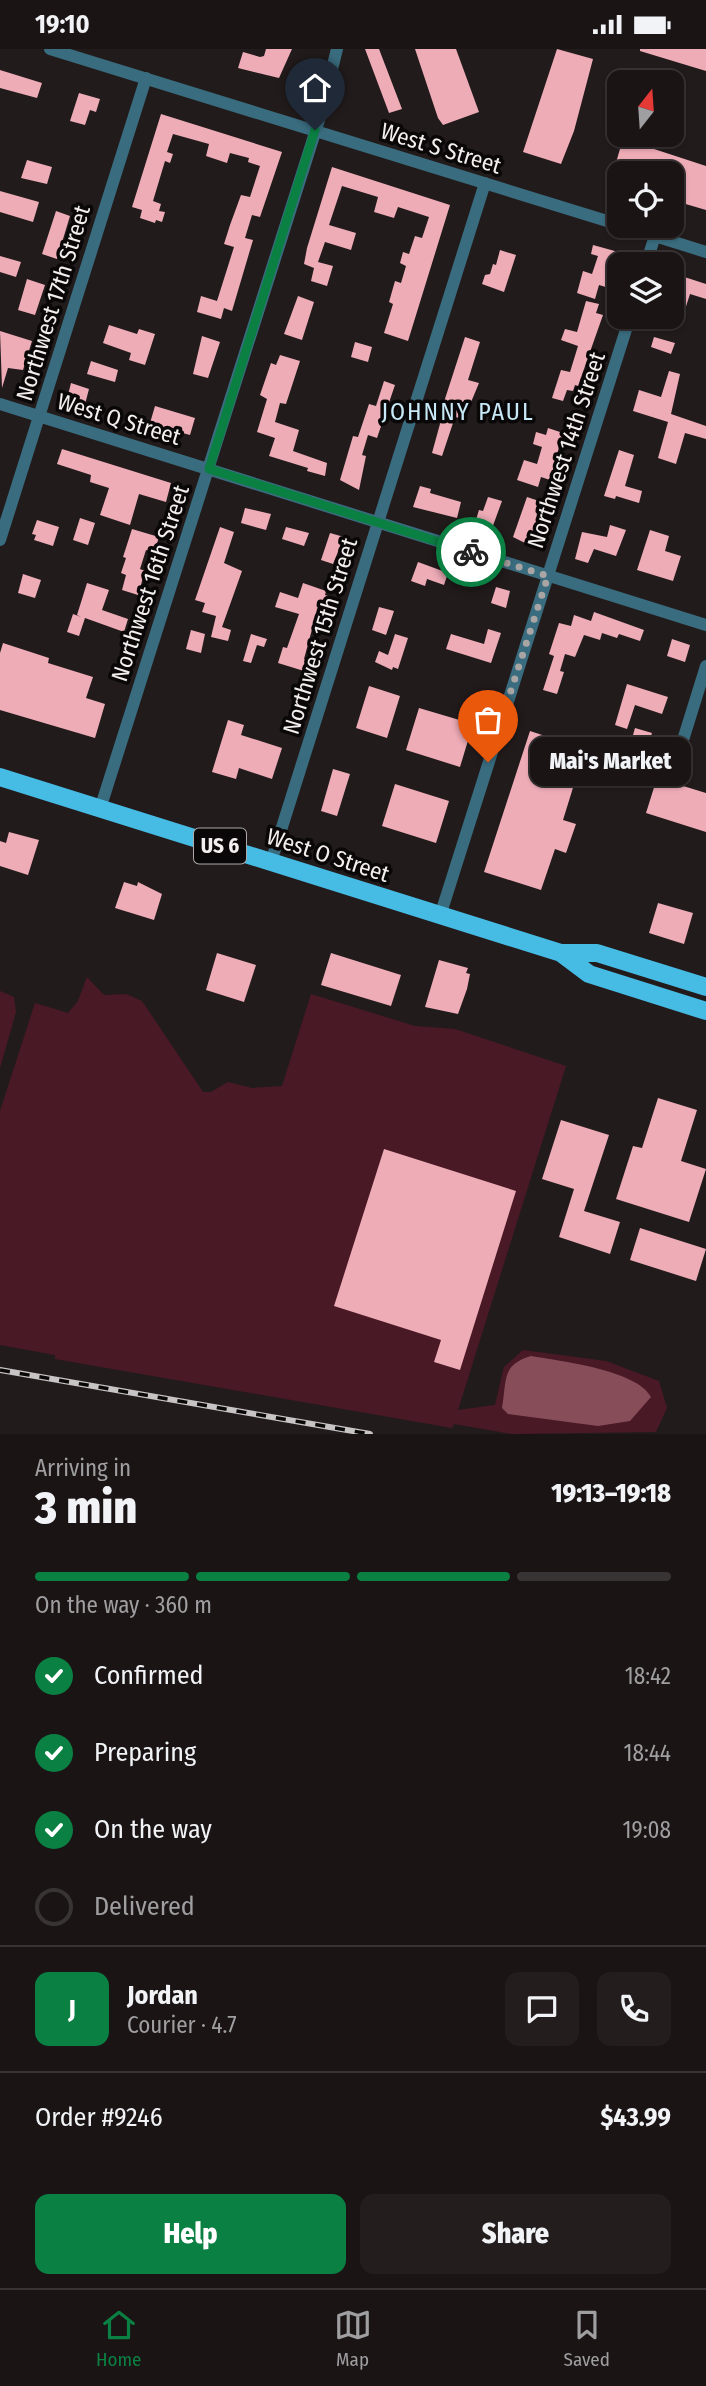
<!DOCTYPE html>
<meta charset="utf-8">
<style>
body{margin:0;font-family:"Fira Sans Condensed",sans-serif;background:#231d1e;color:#f1f3f6;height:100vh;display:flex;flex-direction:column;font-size:26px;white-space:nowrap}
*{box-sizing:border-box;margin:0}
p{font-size:23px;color:#9f9ea0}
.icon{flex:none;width:38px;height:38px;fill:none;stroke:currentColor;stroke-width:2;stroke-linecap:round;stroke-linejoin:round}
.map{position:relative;height:1385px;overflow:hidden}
.details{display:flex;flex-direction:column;background:#1a1415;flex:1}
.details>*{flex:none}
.needle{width:46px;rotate:17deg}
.buttons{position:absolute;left:607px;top:21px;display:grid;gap:14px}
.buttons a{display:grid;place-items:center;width:77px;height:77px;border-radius:14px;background:#1a1415;box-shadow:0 2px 5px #0004,0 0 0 2px #383334;font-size:35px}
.pin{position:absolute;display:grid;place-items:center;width:60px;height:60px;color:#fff;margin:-72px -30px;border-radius:50% 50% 50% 0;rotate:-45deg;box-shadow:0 0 7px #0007}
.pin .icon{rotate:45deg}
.courier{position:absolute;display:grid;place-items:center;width:70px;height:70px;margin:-35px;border:5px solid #0b8043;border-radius:50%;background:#fff;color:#222;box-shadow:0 2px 9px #0007}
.bubble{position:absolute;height:49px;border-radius:14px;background:#1a1415;box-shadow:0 2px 5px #0004,0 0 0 2px #383334;font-size:23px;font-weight:800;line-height:49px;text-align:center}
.summary em{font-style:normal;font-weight:800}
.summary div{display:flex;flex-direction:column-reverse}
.summary{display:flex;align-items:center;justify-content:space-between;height:119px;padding:0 35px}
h1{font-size:46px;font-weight:800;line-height:52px}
.bar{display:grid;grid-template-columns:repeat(4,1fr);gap:10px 7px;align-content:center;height:84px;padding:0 35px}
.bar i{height:9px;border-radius:5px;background:#383334}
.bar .active{background:#0b8043}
.bar p{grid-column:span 4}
.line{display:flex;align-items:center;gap:18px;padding:0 35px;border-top:2px solid #383334}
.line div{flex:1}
.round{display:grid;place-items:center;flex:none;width:74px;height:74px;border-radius:14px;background:#231d1e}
ol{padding:0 35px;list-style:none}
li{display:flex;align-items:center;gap:21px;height:77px}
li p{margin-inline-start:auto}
li .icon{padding:7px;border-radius:50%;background:#0b8043;color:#fff;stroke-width:4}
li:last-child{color:#9f9ea0}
li i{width:38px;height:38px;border:4px solid #383334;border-radius:50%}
.action{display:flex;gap:14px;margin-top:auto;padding:14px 35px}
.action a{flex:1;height:80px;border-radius:14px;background:#0b8043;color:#fff;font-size:28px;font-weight:800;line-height:80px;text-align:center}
.action a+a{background:#231d1e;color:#f1f3f6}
.status{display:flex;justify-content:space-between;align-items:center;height:49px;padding:0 35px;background:#1a1415;direction:ltr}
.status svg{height:19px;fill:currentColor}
.tab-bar{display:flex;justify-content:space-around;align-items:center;height:98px;border-top:2px solid #383334;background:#1a1415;font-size:19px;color:#9f9ea0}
.tab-bar a{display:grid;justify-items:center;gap:4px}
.tab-bar .active{color:#0b8043}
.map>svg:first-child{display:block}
.green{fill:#4a1926}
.water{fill:#874e59}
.building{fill:#eeacb7}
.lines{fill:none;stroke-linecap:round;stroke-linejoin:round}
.street{stroke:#396c7e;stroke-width:12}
.primary{stroke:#46bbe3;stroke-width:18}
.rail-casing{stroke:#c8c3c4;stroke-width:6}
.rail{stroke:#090707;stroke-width:3.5;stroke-dasharray:10;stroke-linecap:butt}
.done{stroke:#aaa5a5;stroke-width:7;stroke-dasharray:0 12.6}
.route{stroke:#0b8043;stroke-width:9}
.labels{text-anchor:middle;stroke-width:7;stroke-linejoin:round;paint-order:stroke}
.shield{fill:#090707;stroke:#ada9a9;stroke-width:2}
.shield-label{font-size:21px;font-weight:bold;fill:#f3efef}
.street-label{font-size:23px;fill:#f3efef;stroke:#090707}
.neighbourhood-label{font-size:24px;letter-spacing:2px;fill:#c8e9f7;stroke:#090707}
</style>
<div class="status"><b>19:10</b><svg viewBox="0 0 49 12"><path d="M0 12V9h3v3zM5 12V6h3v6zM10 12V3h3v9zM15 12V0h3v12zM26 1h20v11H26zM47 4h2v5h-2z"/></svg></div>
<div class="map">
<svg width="706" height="1385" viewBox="0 0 706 1385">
<rect width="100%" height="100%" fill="#221b1c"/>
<path class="green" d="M87,928L104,946L126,945L142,952L203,1043H211L228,1033L252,1039L282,1037L311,945L415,977L455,980L566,1017L458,1361L495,1356L504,1318L523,1301L606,1312L659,1332L667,1359L656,1383L512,1385L454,1375L452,1379L55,1310V1306L0,1296V1062L35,954L68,964L78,952Z
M0,942L14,948L16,963L0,1019Z"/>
<path class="water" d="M531,1307C560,1312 637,1321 651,1348L630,1372L598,1377L508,1365L502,1359C507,1331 501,1316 531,1307Z"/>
<path class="building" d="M266,0H292L279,29L238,19L243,3L260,8L264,7Z
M365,0H379L402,60L389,64Z
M415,0H456L479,63L443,76L438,69Z
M557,0L593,10L574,82L561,115L523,103Z
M640,0H706V22L640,2Z
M0,21L42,34L37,49L0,39Z
M79,44L100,50L96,63L90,61L85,76L70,72Z
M161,65L282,103L260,168L252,166L245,189L253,191L232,262L224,259L221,270L197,263L201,247L217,252L234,198L224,195L230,176L241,146L250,148L260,117L248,113L249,109L230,104L227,114L206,107L209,95L173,85L167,103L173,105L170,114L165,112L153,152L161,155L159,162L165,163L162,173L156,171L155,174L140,169L142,161L132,158Z
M624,86H658L654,100L706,117V161L672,151V124H613Z
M27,111L52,118L47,135L21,129Z
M332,118L450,156L408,292L384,284L393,255L389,253L395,232L401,234L406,217L400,214L403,203L409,205L415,187L422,189L429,168L398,158L394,169L374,163L378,148L342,137L329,176L356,184L351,201L325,193L318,213L333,217L327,237L311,232L314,219L304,215L307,199Z
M0,142L39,153L33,173L0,163Z
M56,162L70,167L57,210L42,205Z
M593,196L622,204L609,239L599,236L595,250L577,244L583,222L592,225L598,207L591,205Z
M500,201L516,206L504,243L482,235L485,226L490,225L493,215L496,216Z
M0,207L21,213L16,228L0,223Z
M672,224L706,235V250L690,245L682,270L672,267Z
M27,230L45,236L35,266L18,261Z
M298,247L314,253L302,291L284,285Z
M586,252L599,255L596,264L603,266L578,337L575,336L573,342L567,341L563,352L552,349L561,321L570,323L578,297L561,291L565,280L577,283Z
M109,276L137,285L139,280L155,285L145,316L129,311L131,304L103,294Z
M0,282L32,292L23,321L8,319L2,339Z
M202,287L220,293L208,329L193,325Z
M465,288L480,293L468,331L479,334L464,370L455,368L442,407L432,404L443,364V356Z
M654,288L675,294L671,305L651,298Z
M355,293L372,298L368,313L351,308Z
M280,306L300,312L286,355L280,354L275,373L299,381L293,402L327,414L325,427L307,422L308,419L269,407L275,389L257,383L267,350L260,346L271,314L276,316Z
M91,312L118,321L115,333L87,325Z
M669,322L680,325L671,365L706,377V390L685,384L676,415L658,409L668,373L633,362L639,341L661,348Z
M384,332L395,336L377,389L368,386L362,406L366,407L359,441L340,431L353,387L358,388L369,355L376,357Z
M71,334L89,340L84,359L66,354Z
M155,357L195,369L190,386L179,383L178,385L150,374Z
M548,379L563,384L550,431L541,428L538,438L517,431L524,411L537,415L542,398L533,395L536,383L546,386Z
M62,400L171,434L166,453L139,445L130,476L100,466L109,439L90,433L91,426L57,415Z
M619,401L634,406L625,437L642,442L639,454L616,447L615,450L604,447Z
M420,437L431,440L430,444L461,453L457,469L413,458Z
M488,448L502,452L491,482L474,477L479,461L483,462Z
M527,448L545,454L536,479L543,482L535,499L513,488Z
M245,459L271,465L266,481L241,474Z
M80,469L95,474L88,496L73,491Z
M37,471L59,478L53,497L34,491L36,486L32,485Z
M610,476L626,481L616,507L594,500L588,514L575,510L582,483L607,488Z
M220,478L234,483L224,514L242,522L222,578L231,581L228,592L211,588L216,567L202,563L205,554L195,551Z
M286,478L309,484L304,497L282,490Z
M132,480L159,488L154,504L146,501L140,520L145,522L138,546L122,541L126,526L121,524L126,509L123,508Z
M650,481L669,487L665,502L681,507L673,532L637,521Z
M330,484L344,488L333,515L321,511Z
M418,513L448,524L444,536L427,530L425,537L411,532Z
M23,525L41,531L35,549L18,544Z
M87,534L109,541L102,561L128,570L124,583L85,569L79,587L67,583L73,565L81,568L77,566Z
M303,534L326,542L325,546L328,547L325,555L318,558L304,610L308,612L304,622L278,614L283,598L287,599L299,565L275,558L280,543L298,549Z
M496,538L510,542L506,559L491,554Z
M379,558L394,562L386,586L372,581Z
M594,563L644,581L640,592L619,585L617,589L602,584L600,591L584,586L575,608L565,605L560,622L564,623L557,645L543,641L554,607L549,605L559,574L571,577L574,566L591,572Z
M488,580L501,584L491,614L446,600L451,585L484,595Z
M191,581L205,585L201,604L186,600Z
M251,585L267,590L264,598L257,596L251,614L243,612Z
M395,585L408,589L398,620L393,618L392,621L375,613L379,602L388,606Z
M672,590L690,596L685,613L667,607Z
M3,594L49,609L48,614L93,628L86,649L105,655L95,689L0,661V604Z
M627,635L668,648L662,665L635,656L627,680L615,676Z
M369,637L400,647L387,689L356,679Z
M419,659L473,675L460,718L406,701Z
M228,671L244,676L241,686L282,699L272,730L239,719L236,730L212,723Z
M635,679L652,684L645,705L629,700Z
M530,682L585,700L563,771L576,775L566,804L555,800L541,841L484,823Z
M333,720L350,725L337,767L321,762Z
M657,729L706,744V783L646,764Z
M395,735L449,752L436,794L382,777Z
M9,783L39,791L28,826L0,817V792L6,794Z
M124,833L137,837L138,833L162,845L154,871L115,859Z
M658,854L693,864L684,895L649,884Z
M217,904L256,916L244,953L206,941Z
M331,904L401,926L391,957L321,936Z
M439,911L468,919L466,924L470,925L467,940L458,965L425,958Z
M658,1049L697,1061L681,1112L706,1120L689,1173L616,1150L633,1097L642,1099Z
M561,1071L609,1086L584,1162L620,1173L610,1205L559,1188L574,1140L542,1130Z
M384,1100L516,1142L460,1321L434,1313L441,1291L334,1257Z
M640,1179L706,1200L696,1232L630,1211Z"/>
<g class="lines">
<path class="street" d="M50,0L620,176
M623,177L706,203
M646,215L655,187
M0,355L706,576
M0,491L146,29
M674,720L706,617
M100,760L320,68L337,0
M271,813L485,134
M440,867L630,268"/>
<path class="primary" d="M0,728L561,904H597L706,938
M561,904L589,925L706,962"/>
<g class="rail-casing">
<path id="rail" d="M0,1321L370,1385"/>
</g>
<use href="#rail" class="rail"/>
</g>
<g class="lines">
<path class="done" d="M471,503L548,527L488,713"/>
<path class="route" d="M315,81L209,420L471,503"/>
</g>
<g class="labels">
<rect class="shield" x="194" y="779.5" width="52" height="35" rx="5"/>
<g class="shield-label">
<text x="220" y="804">US 6</text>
</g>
<g class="street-label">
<text transform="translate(441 99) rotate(17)" y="8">West S Street</text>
<text transform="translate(53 254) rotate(-73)" y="8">Northwest 17th Street</text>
<text transform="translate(119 370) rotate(17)" y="8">West Q Street</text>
<text transform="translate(566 401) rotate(-72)" y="8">Northwest 14th Street</text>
<text transform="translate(150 534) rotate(-72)" y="8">Northwest 16th Street</text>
<text transform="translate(320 587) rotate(-73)" y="8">Northwest 15th Street</text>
<text transform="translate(328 806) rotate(18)" y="8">West O Street</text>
</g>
<g class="neighbourhood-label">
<text x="458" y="371">JOHNNY PAUL</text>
</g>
</g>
</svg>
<div class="buttons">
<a><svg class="needle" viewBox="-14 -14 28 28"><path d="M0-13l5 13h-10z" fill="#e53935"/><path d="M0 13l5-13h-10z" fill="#9f9ea0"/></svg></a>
<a><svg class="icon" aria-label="locate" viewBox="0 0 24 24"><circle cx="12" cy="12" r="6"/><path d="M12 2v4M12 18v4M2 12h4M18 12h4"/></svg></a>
<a><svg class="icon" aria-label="layers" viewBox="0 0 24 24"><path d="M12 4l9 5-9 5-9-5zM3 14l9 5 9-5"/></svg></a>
</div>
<div class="pin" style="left:488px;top:713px;background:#ea580c"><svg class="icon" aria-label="bag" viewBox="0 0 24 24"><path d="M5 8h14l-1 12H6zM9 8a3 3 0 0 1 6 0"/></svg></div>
<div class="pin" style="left:315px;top:81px;background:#1f2937"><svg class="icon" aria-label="home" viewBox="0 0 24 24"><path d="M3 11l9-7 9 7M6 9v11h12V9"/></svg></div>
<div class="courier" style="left:471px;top:503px"><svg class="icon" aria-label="bike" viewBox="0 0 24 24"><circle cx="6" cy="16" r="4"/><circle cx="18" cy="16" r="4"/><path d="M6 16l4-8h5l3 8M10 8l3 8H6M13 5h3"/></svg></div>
<div class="bubble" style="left:530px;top:688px;width:161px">Mai's Market</div>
</div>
<section class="details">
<div class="summary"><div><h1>3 min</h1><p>Arriving in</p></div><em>19:13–19:18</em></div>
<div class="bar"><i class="active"></i><i class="active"></i><i class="active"></i><i></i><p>On the way · 360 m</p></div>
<ol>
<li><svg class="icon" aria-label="check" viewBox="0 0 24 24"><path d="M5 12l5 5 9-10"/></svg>Confirmed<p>18:42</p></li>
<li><svg class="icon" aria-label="check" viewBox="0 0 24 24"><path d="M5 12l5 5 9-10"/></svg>Preparing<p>18:44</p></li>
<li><svg class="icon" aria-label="check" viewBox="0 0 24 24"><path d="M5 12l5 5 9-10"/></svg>On the way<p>19:08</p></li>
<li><i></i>Delivered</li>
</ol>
<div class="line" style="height:126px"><b class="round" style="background:#0b8043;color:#fff">J</b><div><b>Jordan</b><p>Courier · 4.7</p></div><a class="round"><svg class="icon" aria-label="chat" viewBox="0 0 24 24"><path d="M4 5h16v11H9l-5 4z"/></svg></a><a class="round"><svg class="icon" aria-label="phone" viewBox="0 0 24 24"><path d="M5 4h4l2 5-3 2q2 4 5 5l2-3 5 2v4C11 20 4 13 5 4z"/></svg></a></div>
<div class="line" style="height:91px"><div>Order #9246</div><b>$43.99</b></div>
<div class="action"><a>Help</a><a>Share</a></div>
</section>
<nav class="tab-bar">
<a class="active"><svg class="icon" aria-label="home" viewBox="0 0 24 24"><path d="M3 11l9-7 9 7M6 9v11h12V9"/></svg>Home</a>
<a><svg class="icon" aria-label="map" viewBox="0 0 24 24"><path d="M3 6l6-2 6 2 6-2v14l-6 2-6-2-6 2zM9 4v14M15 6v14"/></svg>Map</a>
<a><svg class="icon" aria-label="saved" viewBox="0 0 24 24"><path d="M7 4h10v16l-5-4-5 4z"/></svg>Saved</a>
</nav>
